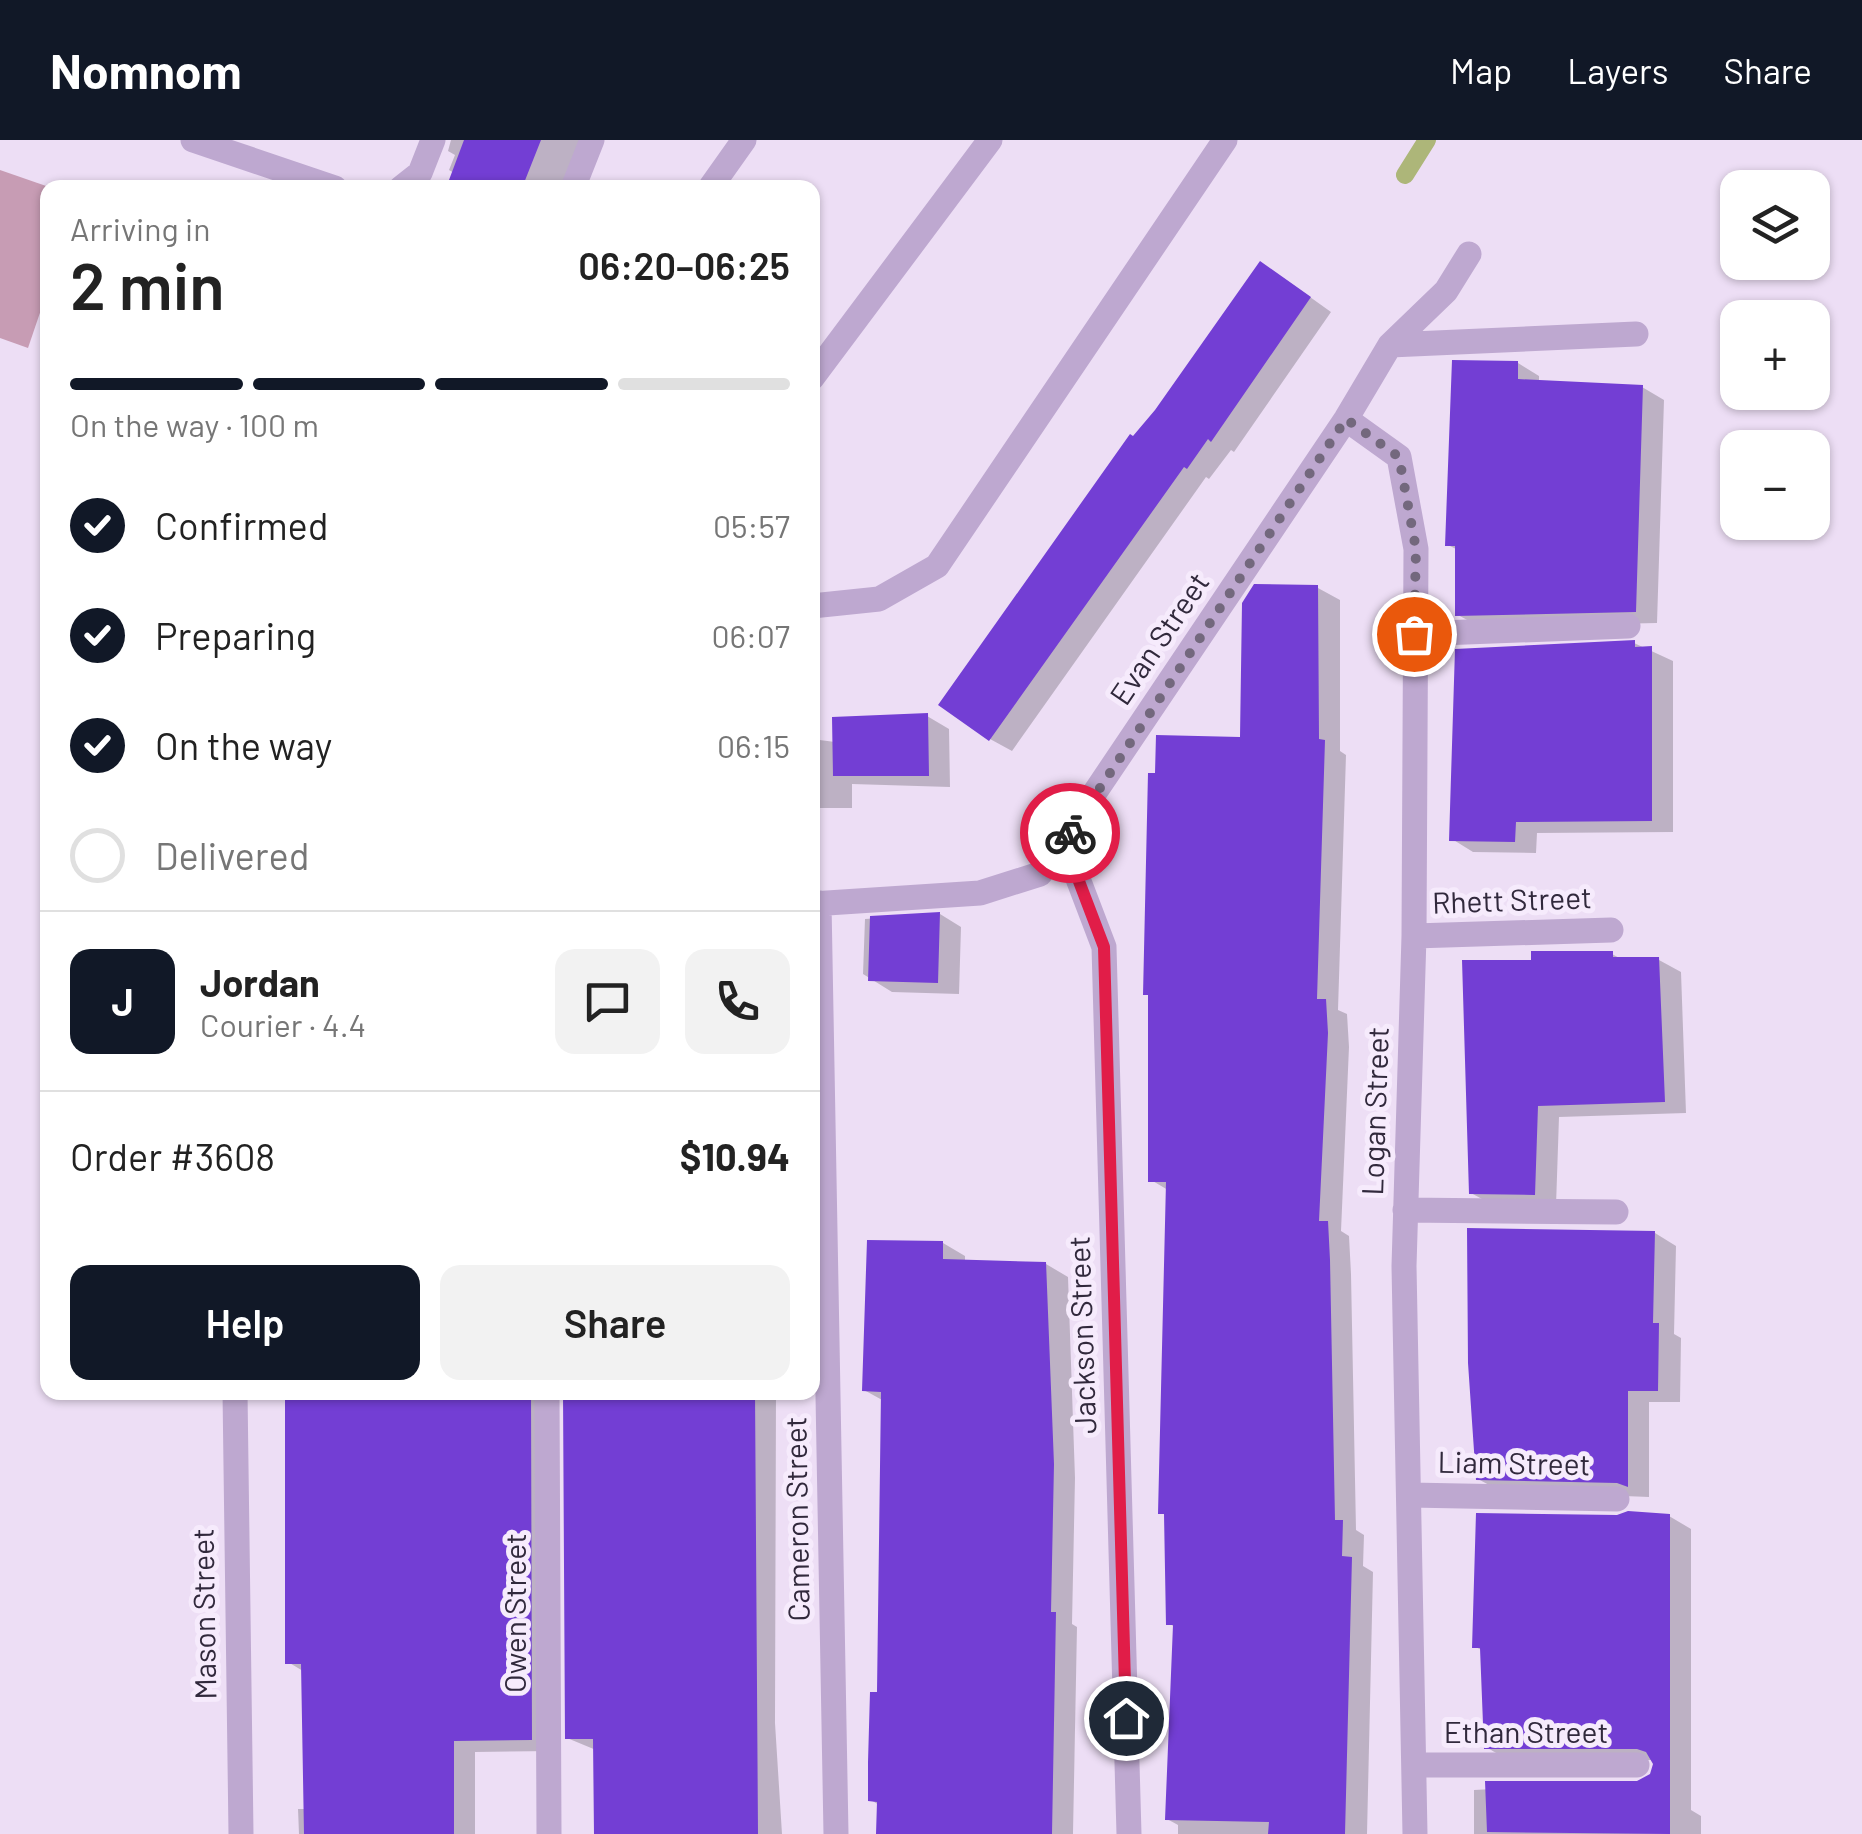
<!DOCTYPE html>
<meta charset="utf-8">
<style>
body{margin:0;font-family:Barlow,sans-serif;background:#f2f2f2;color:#222;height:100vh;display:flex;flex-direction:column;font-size:38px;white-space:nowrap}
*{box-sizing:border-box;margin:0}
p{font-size:32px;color:#767676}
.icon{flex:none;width:55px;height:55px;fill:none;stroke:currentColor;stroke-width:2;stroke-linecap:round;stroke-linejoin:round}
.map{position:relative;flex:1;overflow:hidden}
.panel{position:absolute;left:40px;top:40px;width:780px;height:1220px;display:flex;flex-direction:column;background:#fff;border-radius:20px;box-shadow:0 2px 8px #0004}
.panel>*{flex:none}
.controls{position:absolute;left:1720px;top:30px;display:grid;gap:20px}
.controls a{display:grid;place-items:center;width:110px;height:110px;border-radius:20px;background:#fff;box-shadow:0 2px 8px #0004;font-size:50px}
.pin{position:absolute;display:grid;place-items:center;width:85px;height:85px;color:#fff;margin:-42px;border:5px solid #fff;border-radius:50%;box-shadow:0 2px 10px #0007}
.courier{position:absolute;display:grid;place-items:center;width:100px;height:100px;margin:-50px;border:8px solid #e11d48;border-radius:50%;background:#fff;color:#222;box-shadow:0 2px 12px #0007}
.summary em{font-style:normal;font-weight:600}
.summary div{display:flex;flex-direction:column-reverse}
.summary{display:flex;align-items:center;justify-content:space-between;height:170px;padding:0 30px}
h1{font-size:65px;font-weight:600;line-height:75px}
.bar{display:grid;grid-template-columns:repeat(4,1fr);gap:15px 10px;align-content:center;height:120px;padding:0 30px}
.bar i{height:12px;border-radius:8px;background:#e0e0e0}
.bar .current{background:#111827}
.bar p{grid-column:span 4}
.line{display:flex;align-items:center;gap:25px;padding:0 30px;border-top:2px solid #e0e0e0}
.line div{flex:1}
.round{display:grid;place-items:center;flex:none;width:105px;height:105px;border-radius:20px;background:#f2f2f2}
ol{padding:0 30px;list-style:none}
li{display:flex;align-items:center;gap:30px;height:110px}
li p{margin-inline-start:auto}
li .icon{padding:10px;border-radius:50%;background:#111827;color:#fff;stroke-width:4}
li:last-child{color:#767676}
li i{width:55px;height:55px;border:5px solid #e0e0e0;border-radius:50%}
.button{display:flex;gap:20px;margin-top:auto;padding:20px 30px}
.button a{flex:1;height:115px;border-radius:20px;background:#111827;color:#fff;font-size:40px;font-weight:600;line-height:115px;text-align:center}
.button a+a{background:#f2f2f2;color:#222}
header{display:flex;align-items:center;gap:60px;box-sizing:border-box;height:140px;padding:0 50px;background:#111827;color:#fff}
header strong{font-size:48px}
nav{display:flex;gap:55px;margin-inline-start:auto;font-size:35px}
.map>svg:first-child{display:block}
.green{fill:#c79cb4}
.shadow{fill:#0003}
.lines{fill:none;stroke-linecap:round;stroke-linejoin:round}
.stream{stroke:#adb679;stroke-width:18}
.building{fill:#733ed4}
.minor{stroke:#bea8d0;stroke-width:25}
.done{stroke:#73687d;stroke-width:10;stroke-dasharray:0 18}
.route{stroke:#e11d48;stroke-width:12}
.labels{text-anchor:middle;stroke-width:10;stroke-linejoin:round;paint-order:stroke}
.street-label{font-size:30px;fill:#31293c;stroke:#f6ebfc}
</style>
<header>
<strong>Nomnom</strong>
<nav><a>Map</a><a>Layers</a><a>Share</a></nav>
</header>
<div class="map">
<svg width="1862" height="1694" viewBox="0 0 1862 1694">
<rect width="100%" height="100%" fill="#eddef5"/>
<path class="green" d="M0,30L49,47L47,152L28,208L0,198Z"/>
<path class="shadow" d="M451,0H587L567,48H449L454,33L449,30L455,15L448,11Z
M1282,137L1331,172L1234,312L1231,310L1209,339L1206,337L1012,611L990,599L1134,299Z
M1518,223L1539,236V243L1642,247L1664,260L1657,483L1480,487L1458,475V410L1448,405Z
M1318,448L1340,460V611L1346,615L1338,870L1347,874L1349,907L1341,1091L1349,1096L1351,1134L1356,1390L1364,1395L1363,1426L1373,1432L1367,1694H1178V1685L1167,1679L1175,1487L1168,1483L1167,1376L1160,1372L1168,1050L1151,1040L1243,599Z
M1634,503L1673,521V692L1537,693L1536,713L1473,712L1452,699Z
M927,576L949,589L950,647L852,644V668H812V599L835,602Z
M940,774L961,787L959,854L892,852L863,834L865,779Z
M1612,814L1623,820H1659L1681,832L1686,973L1559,977L1556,1066L1493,1065L1471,1053Z
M1655,1093L1676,1106L1674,1194L1681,1198L1680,1262H1649V1357L1500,1351L1478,1339Z
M943,1103L965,1116V1122L1046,1124L1068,1137L1075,1338L1072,1484L1077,1487L1073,1694H878L879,1665L871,1660L879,1555L884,1261L864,1250Z
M287,1252H560L552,1265L553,1611L475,1612V1694H299L298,1669H306L303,1531L288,1522Z
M566,1252H776L775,1583L782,1694H596V1610L567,1598Z
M1669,1376L1691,1389V1670L1701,1676V1694H1474V1650L1648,1641L1656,1626L1654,1620H1508L1486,1607L1483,1511L1474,1506Z"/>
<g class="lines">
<path class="stream" d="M1405,35L1427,0"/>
</g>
<path class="building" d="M464,0H541L522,48H446Z
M1260,121L1311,157L1211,302L1208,299L1187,329L1184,327L989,601L938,565L1130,294L1133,296L1155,270Z
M1452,220L1518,221V239L1643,245L1636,472L1455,476V406H1445Z
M1254,444L1318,445L1319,599L1325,600L1317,859H1326L1328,893L1319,1081H1328L1330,1120L1335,1380H1343L1342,1416L1352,1417L1345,1694H1268L1269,1682L1165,1680L1173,1485H1166L1164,1374H1158L1166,1042H1148V855H1143L1148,633H1155L1156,595L1240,597L1242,463Z
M1635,500V507L1652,506V681L1516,682L1515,702L1449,701L1455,509Z
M928,573L929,636H833L832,577Z
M940,772L938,843L868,841L870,776Z
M1531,811H1613V817H1659L1665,962L1538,966L1535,1055L1469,1054L1462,820H1531Z
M1467,1088L1655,1091L1653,1183H1659L1658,1251H1628V1347L1617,1343L1476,1340L1468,1223Z
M867,1100L943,1101V1119L1046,1122L1054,1324L1051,1472H1056L1052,1694H876L877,1662L868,1661V1622L870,1552H877L881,1252L862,1251Z
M285,1252H531L532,1600L454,1601V1694H304L301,1524H285Z
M563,1252H755L758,1694H594L593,1599H565Z
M1628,1371L1670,1374V1694L1487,1692L1485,1641H1637L1650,1634L1653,1624L1646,1612L1637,1609H1484L1480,1508H1472L1476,1373L1617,1375Z"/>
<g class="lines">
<path class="minor" d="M193,0L335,48
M401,48L420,33L433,0
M573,48L592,0
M710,48L744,0
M1390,205L1636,194
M812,238L990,0
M1346,279L1399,317L1416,409L1414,796L1404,1126L1415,1694
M812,466L879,459L937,426L1225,0
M1414,494L1628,486
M1064,702L1104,807L1129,1694
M819,763L836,1694
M812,764L980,753L1040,734L1346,279L1390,205L1446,151L1469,114
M1414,796L1611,790
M1405,1070L1616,1072
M235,1252L241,1694
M547,1252L549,1694
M1410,1355L1617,1359
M1414,1625H1637"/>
</g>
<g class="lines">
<path class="done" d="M1070,693L1346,279L1399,317L1416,409L1414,494"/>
<path class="route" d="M1070,693L1064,702L1104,807L1126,1578"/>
</g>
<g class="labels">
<g class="street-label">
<text transform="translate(1160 499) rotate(-56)" y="10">Evan Street</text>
<text transform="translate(1512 761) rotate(-2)" y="10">Rhett Street</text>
<text transform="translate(1376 971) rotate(-88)" y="10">Logan Street</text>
<text transform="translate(1083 1195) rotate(-92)" y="10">Jackson Street</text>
<text transform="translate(1514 1324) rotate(1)" y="10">Liam Street</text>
<text transform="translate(798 1379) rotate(-91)" y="10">Cameron Street</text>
<text transform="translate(516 1473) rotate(-90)" y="10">Owen Street</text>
<text transform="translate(205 1474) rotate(-91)" y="10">Mason Street</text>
<text x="1526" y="1603">Ethan Street</text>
</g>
</g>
</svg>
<div class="controls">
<a><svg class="icon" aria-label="layers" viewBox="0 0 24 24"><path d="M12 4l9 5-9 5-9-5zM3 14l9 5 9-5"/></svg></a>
<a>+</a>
<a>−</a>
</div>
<div class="pin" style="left:1414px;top:494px;background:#ea580c"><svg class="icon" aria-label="bag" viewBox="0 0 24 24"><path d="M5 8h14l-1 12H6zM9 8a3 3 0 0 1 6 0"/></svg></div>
<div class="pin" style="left:1126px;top:1578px;background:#1f2937"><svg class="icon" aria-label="home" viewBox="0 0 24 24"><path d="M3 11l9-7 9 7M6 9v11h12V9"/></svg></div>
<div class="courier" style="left:1070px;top:693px"><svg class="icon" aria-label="bike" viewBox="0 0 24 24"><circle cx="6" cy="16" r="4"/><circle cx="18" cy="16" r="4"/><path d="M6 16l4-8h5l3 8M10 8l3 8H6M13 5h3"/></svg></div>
<section class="panel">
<div class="summary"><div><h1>2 min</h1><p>Arriving in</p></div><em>06:20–06:25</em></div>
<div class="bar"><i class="current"></i><i class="current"></i><i class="current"></i><i></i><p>On the way · 100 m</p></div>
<ol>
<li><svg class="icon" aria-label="check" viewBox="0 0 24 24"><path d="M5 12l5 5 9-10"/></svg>Confirmed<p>05:57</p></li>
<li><svg class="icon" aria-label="check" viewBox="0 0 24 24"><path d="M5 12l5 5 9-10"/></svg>Preparing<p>06:07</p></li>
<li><svg class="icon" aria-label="check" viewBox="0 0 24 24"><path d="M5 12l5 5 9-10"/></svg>On the way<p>06:15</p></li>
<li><i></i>Delivered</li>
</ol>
<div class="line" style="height:180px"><b class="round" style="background:#111827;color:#fff">J</b><div><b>Jordan</b><p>Courier · 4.4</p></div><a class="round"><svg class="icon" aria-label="chat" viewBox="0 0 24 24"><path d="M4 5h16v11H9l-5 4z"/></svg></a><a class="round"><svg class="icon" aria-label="phone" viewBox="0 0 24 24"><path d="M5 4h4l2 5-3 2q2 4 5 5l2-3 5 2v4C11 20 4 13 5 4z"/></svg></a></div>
<div class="line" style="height:130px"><div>Order #3608</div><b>$10.94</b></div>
<div class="button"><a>Help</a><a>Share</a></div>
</section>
</div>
